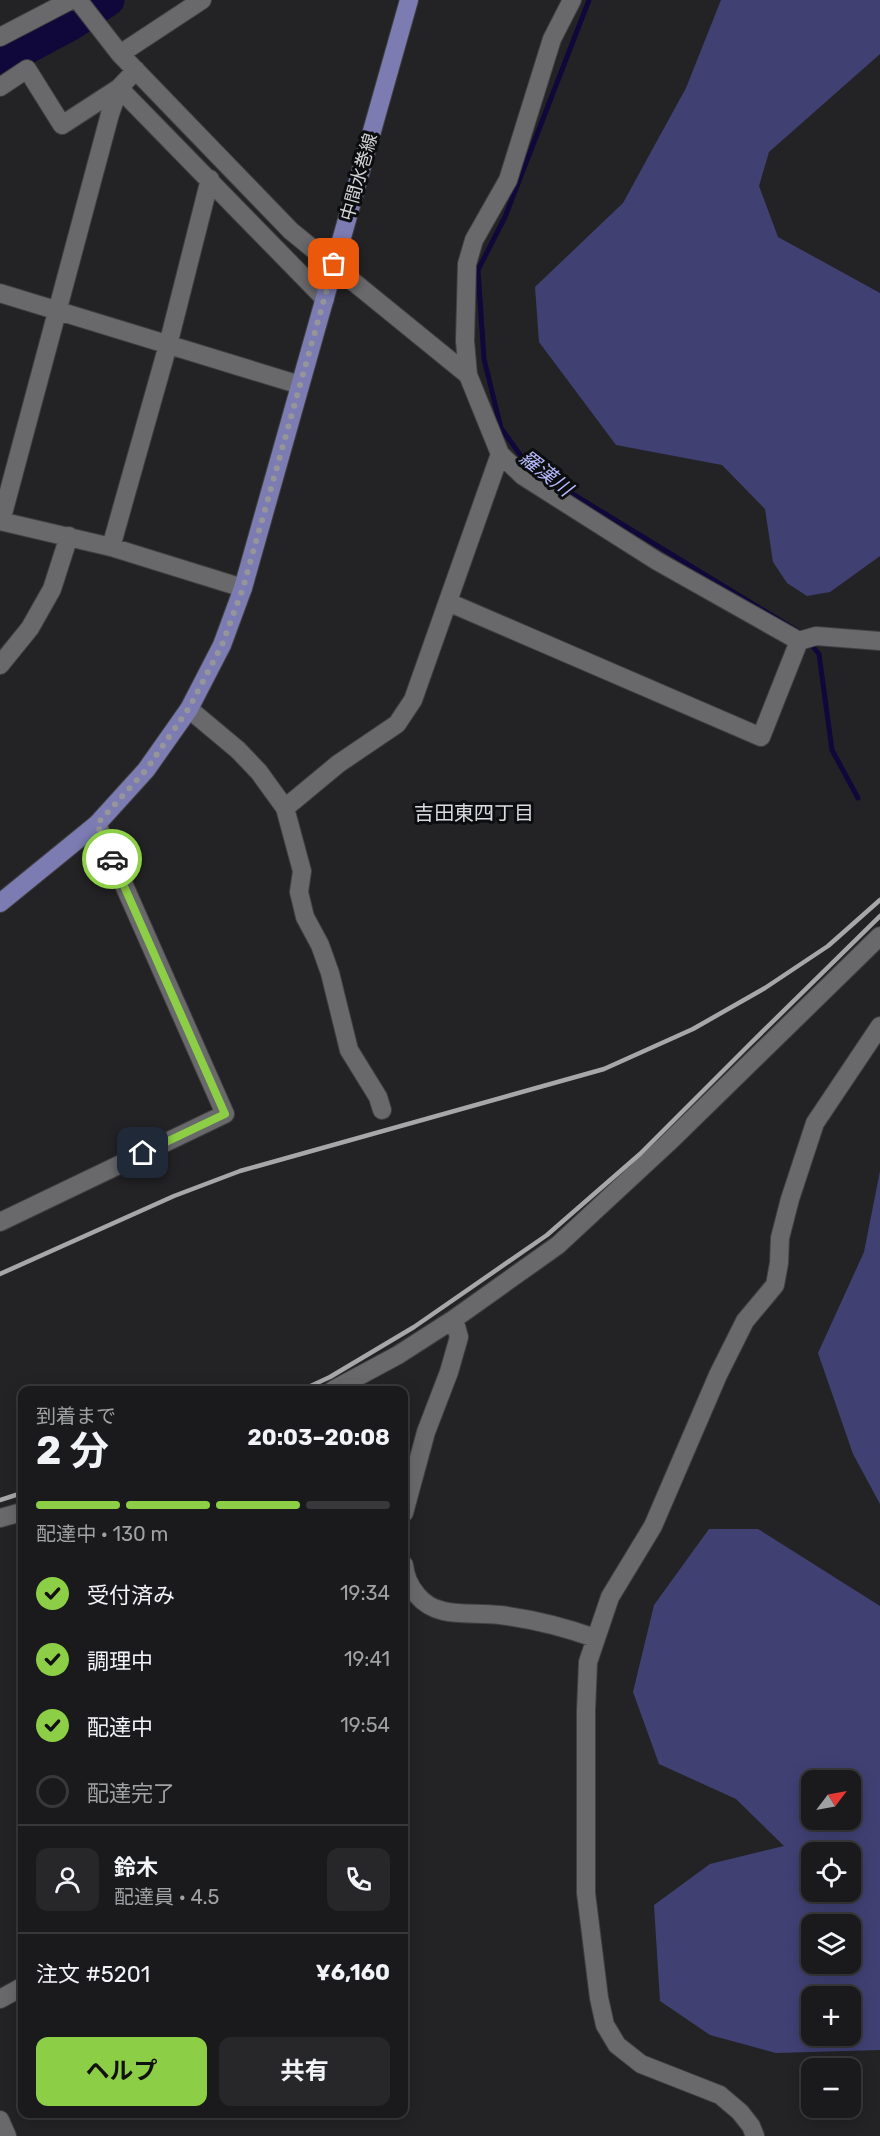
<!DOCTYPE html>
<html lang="ja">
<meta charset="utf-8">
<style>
body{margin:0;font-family:Rubik,"Noto Sans JP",sans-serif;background:#272729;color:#f1f3f6;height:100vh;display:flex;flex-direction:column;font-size:22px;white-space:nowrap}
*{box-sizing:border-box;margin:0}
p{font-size:20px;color:#9fa1a3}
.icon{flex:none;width:33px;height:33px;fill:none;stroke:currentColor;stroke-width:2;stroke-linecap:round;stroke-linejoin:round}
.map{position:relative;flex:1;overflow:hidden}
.details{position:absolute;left:18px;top:1386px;width:390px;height:732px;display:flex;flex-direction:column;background:#1a1a1c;border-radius:12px;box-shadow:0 3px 15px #0003,0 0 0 2px #38383b}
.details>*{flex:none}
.needle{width:39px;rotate:58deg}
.buttons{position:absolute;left:801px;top:1770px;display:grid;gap:12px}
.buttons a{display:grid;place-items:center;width:60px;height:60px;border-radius:12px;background:#1a1a1c;box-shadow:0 3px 15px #0003,0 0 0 2px #38383b;font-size:30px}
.pin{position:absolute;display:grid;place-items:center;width:51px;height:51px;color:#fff;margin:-26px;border-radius:12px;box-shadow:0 3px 9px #0006}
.courier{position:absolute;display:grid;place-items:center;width:60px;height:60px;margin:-30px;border:4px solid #8cce45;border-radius:50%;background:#fff;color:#222;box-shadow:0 2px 8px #0007}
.head em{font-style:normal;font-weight:700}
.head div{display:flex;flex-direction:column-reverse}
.head{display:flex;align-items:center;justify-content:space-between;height:102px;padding:0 18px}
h1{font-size:39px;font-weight:700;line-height:45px}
.bar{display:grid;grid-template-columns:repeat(4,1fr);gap:9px 6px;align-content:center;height:72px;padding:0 18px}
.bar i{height:8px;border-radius:4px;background:#38383b}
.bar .current{background:#8cce45}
.bar p{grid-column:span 4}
.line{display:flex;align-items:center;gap:15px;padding:0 18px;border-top:2px solid #38383b}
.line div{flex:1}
.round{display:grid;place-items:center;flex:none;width:63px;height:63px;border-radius:12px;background:#272729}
ol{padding:0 18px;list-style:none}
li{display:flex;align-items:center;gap:18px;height:66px}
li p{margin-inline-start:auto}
li .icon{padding:6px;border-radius:50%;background:#8cce45;color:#111;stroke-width:4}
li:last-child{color:#9fa1a3}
li i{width:33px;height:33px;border:3px solid #38383b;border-radius:50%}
.button{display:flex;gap:12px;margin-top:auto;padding:12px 18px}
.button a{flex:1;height:69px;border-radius:12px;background:#8cce45;color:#111;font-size:24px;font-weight:700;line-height:69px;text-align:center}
.button a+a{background:#272729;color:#f1f3f6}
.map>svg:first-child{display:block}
.green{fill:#404073;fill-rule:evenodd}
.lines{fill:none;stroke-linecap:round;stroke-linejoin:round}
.stream{stroke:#10073a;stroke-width:5}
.river{stroke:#10073a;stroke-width:33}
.minor-casing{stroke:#404043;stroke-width:20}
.major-casing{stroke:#404043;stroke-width:20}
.minor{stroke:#69696c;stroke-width:18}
.major{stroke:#7c7cb3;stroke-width:18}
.rail{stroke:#a7a7a9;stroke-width:4.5}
.done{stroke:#969698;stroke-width:6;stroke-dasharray:0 10.8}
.route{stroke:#8cce45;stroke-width:8}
.labels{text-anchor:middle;stroke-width:6;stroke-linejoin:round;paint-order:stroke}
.street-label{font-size:18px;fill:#d4d4d6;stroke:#0c0d0e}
.water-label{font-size:20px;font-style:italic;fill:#b5b8fd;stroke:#0c0d0e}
.neighbourhood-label{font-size:20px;fill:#dbdbdf;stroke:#0c0d0e}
</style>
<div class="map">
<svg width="880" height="2136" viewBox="0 0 880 2136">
<rect width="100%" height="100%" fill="#232326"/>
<path class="green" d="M721,0H880V54L769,152L759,186L778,237L880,293V556L830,592L807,596L787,583L773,562L765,509L722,465L616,445L539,342L535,287L623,203L686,88Z
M880,1171V1504L853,1454L818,1353L864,1252Z
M709,1529H758L880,1606V2050L776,2053L710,2035L660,2001L654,1905L710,1864L784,1846L736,1799L659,1764L633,1692L654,1605ZM812,1780H850V1820H812ZM812,1852H850V1892H812ZM812,1924H850V1964H812ZM812,1996H850V2036H812Z"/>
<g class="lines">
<path class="stream" d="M589,0L505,217L478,270L484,359L501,428L521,456L566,490L804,635
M809,642L819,654L832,750L858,798"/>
<path class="river" d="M0,62L71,24L108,0"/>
<g class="minor-casing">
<path id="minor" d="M78,0L120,54L291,231L468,375
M572,0L552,39L508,180L474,240L467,264L465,341L468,375L500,454L523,476L657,561L799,641L816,636L880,641
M0,37L71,0
M120,54L202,0
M0,87L27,69L62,125L119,88L325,299
M0,293L300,385
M0,521L111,547L243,588
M1,521L110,114L119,88L136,70
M111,547L168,345L210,179
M448,602L761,737L799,641
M0,665L30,628L52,589L69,536
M189,709L238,750L259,772L285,808L302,871L299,892L305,917L320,945L330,973L349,1050L378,1097L382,1110
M285,808L338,764L397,724L413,700L500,454
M0,1222L225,1114L97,824
M333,1390L398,1355L454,1319L558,1245L668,1143L880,936
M404,1513L426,1432L449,1372L459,1337L454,1319
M0,1518L22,1512
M404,1565C405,1575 410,1587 417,1595C437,1620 471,1611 500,1615C532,1619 564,1627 595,1638
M0,1999L22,1987
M0,2120L7,2136
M755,2136L751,2126L740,2112L720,2095L641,2064L617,2045L605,2025L599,1998L586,1893V1711L588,1662L610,1597L653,1526L718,1375L745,1321L775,1285L779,1263L780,1238L790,1199L815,1123L880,1026"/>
</g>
<g class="major-casing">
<path id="major" d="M0,903L97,824L146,770L189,709L222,645L243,588L409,0"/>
</g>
<use href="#minor" class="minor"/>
<use href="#major" class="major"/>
<path class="rail" d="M0,1274L174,1196L240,1171L604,1069L693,1029L765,988L828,946L880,900
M302,1390L330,1377L414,1327L547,1235L640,1154L748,1046L880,916
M0,1500L22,1493"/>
</g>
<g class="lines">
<path class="done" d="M112,859L97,824L146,770L189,708L222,645L243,588L334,264"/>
<path class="route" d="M112,859L225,1114L143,1153"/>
</g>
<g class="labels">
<g class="street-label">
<text transform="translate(359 177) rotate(-74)" y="6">中間水巻線</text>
</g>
<g class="water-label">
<text transform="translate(546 473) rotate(38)" y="7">羅漢川</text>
</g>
<g class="neighbourhood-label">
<text x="474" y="820">吉田東四丁目</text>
</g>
</g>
</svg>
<div class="buttons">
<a><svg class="needle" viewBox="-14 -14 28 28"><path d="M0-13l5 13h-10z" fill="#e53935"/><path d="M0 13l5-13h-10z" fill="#9fa1a3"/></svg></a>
<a><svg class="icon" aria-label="locate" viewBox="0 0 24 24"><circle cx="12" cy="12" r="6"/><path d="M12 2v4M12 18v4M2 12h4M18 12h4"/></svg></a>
<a><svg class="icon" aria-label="layers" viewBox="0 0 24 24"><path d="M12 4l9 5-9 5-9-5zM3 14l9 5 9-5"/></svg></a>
<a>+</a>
<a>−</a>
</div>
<div class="pin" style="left:334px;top:264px;background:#ea580c"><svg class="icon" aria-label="bag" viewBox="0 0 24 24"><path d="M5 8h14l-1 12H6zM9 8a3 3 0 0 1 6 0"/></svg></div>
<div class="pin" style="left:143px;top:1153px;background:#1f2937"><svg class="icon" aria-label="home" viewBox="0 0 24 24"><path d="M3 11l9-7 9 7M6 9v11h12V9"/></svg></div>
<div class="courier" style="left:112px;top:859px"><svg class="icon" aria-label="car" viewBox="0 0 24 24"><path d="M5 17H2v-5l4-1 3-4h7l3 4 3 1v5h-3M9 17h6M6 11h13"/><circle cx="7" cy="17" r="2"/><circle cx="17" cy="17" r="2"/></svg></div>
<section class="details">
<div class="head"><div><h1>2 分</h1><p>到着まで</p></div><em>20:03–20:08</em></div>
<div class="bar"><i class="current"></i><i class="current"></i><i class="current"></i><i></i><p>配達中 · 130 m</p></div>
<ol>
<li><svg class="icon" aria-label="check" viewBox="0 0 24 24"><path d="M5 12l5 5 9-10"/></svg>受付済み<p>19:34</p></li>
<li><svg class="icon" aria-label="check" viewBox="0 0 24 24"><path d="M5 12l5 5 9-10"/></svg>調理中<p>19:41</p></li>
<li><svg class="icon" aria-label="check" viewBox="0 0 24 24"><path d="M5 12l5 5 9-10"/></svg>配達中<p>19:54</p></li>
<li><i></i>配達完了</li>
</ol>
<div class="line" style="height:108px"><a class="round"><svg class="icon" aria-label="person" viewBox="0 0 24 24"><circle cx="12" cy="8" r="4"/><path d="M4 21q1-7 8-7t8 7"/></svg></a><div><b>鈴木</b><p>配達員 · 4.5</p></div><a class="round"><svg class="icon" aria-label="phone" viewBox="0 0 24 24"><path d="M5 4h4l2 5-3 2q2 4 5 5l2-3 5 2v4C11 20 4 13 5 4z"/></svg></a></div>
<div class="line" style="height:78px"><div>注文 #5201</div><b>¥6,160</b></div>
<div class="button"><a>ヘルプ</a><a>共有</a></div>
</section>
</div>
